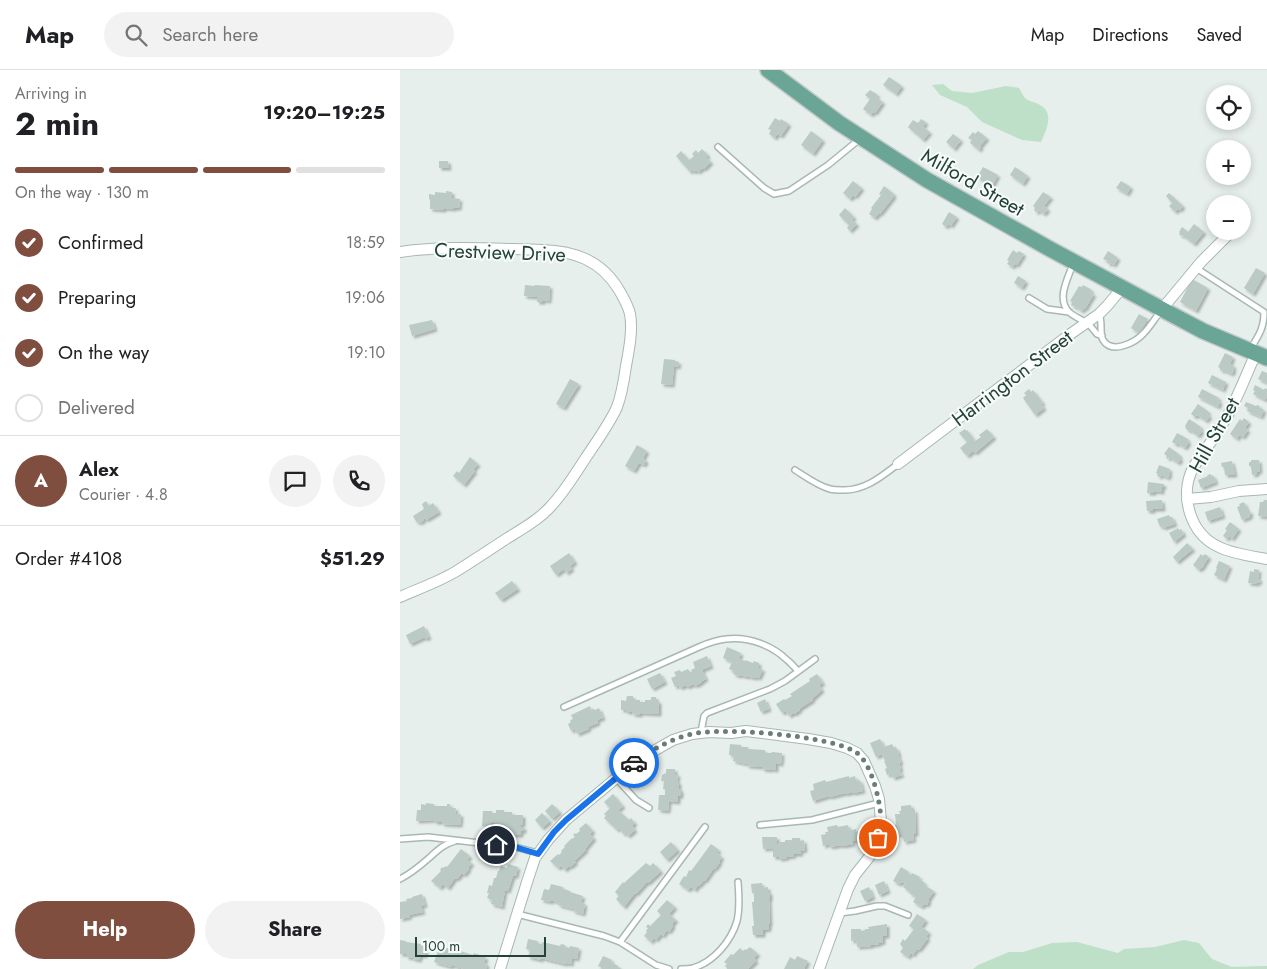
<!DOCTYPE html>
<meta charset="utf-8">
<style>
body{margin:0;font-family:Jost,sans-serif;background:#f2f2f2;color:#202124;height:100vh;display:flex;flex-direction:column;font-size:19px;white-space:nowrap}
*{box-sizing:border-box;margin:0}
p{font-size:16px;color:#757577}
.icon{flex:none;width:28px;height:28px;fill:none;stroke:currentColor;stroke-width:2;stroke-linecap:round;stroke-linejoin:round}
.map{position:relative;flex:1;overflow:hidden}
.panel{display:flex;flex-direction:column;background:#fff;width:400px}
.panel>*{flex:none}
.tools{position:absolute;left:806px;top:15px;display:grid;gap:10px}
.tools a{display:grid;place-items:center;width:45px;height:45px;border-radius:50%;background:#fff;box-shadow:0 2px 8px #0003;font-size:25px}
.scale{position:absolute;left:15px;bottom:12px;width:131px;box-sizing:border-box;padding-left:5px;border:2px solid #24423a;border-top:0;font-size:14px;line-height:18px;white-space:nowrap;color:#24423a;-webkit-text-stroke:4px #f7fbf9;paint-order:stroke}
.pin{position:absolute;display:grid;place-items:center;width:42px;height:42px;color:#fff;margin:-21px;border:2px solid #fff;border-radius:50%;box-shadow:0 1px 5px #0007}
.courier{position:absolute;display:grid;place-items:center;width:50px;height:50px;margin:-25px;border:4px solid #1a73e8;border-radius:50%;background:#fff;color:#222;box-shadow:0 1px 6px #0007}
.headline em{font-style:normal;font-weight:700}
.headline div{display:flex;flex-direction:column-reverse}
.headline{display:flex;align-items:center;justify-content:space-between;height:85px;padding:0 15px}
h1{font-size:32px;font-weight:700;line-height:38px}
.bar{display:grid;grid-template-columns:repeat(4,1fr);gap:8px 5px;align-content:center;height:60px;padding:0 15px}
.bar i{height:6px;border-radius:4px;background:#e0e0e0}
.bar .on{background:#7f4e3f}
.bar p{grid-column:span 4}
.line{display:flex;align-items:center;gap:12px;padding:0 15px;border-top:1px solid #e0e0e0}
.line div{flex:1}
.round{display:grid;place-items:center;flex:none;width:52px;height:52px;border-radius:26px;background:#f2f2f2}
ol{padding:0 15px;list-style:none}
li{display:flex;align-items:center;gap:15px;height:55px}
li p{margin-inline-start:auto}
li .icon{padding:5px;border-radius:50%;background:#7f4e3f;color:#fff;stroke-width:4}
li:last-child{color:#757577}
li i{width:28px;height:28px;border:2px solid #e0e0e0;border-radius:50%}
.cta{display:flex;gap:10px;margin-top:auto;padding:10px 15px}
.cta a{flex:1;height:58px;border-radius:30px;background:#7f4e3f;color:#fff;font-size:20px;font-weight:700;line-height:58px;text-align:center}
.cta a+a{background:#f2f2f2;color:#202124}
header{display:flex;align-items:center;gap:30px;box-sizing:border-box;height:70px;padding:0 25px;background:#fff;border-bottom:1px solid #e0e0e0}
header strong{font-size:24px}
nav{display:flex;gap:28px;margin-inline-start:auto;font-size:18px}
.search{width:350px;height:45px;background:#f2f2f2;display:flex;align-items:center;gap:12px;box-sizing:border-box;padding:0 18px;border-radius:28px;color:#757577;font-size:19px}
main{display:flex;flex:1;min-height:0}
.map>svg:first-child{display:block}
.green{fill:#bfe0c8}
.building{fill:#bbcac4;filter:url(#shadow)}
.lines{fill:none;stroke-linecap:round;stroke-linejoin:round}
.service-casing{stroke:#a8b8b2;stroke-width:8}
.minor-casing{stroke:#a8b8b2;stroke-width:12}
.primary-casing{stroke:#c2cac8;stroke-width:18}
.service{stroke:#fff;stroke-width:5}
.minor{stroke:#fff;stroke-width:10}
.primary{stroke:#6aa596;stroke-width:15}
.done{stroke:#687f78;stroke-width:5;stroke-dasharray:0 9}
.route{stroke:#1a73e8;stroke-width:6}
.labels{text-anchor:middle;stroke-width:4;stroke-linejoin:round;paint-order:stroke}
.street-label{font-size:20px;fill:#24423a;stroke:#f7fbf9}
</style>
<header>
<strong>Map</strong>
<div class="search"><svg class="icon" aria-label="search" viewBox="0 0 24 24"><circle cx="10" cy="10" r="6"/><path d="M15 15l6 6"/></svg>Search here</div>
<nav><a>Map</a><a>Directions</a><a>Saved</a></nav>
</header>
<main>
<section class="panel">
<div class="headline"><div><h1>2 min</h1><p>Arriving in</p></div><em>19:20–19:25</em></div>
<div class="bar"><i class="on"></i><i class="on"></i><i class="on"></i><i></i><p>On the way · 130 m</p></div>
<ol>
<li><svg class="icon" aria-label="check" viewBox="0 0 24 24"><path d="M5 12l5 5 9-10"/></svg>Confirmed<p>18:59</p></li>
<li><svg class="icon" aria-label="check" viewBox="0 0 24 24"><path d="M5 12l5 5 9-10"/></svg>Preparing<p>19:06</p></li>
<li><svg class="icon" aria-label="check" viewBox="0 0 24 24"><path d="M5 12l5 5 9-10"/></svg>On the way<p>19:10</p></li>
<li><i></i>Delivered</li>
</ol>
<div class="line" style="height:90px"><b class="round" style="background:#7f4e3f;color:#fff">A</b><div><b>Alex</b><p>Courier · 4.8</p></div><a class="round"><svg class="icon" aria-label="chat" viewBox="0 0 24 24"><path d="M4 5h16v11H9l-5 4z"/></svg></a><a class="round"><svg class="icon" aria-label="phone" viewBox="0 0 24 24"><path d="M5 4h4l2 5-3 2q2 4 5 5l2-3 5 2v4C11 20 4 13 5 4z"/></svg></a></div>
<div class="line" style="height:65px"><div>Order #4108</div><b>$51.29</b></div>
<div class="cta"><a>Help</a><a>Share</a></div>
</section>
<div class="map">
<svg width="867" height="899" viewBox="0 0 867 899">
<defs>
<filter id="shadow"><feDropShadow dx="2.5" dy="2.5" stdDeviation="1" flood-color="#0004"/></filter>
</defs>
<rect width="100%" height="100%" fill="#e6efeb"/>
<path class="green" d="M543,14L552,21L572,23L606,16L619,18C621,21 623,26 625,28C629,32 636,32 640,35C655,43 646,61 641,72L622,70L582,52L567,37L540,25L532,15Z
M784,870L799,873L812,889L832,897L862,896H867V899H573L578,895L609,882H623L652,873L677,872L718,883L724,879L755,877Z"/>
<path class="building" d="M489,7L502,16L496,24L483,15Z
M470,20L478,25L476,27L483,32L475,43L473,42L471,45L463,39L470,29L465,25Z
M375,48L380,51L381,49L389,54L381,66L377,64L375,68L369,64L371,60L368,59Z
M521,49L526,52L523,57L530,62L523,70L508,57L513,50L518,53Z
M411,61L423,70L413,84L401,75Z
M578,61L587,68L580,76L581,77L579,80L570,73L572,70L568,68L573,62L575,64Z
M553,64L561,70L554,79L546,72Z
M302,79L308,85L306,87L311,92L304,99L303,98L298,102L296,100L294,102L292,100L290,102L276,86L281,81L289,90L294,86L292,84L296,80L298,83Z
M39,91H48L49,98H39Z
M583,97L598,105L592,116L577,107Z
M615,97L628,106L623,114L610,105Z
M453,111L462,118L455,127L454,125L450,129L443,123Z
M721,111L731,117L727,124L716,118Z
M484,116L494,124L493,125L494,126L480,144L479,143L475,148L469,144L472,139L471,138L481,125L479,124Z
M46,121L52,122V128L60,129L59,138H54V139L44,138V140L30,139V129H29V124L35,125V122L46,123Z
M643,122L651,127L644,136L648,139L644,144L638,140L637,143L634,140L635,138L633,136Z
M769,123L783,136L780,140L778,139L775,142L769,136L772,133L766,126Z
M818,131L820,134H815V148L807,139L811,135L812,136Z
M445,138L454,147L452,150L457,154L450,161L447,158L449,155L439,145Z
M549,142L557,147L551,156L548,154L546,157L542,154Z
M794,154L804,162L794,174L782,165L781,166L779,164L780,162H779L782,157L788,162Z
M613,180L617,183L619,181L624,184L617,195L614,194L613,197L607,194L609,191L607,190Z
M708,181L718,188L714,195L710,193L709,194L707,193L708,191L703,189Z
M856,198L865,203L853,224L844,218Z
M618,206L626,211L622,218L614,213Z
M792,209L808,218L796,241L780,232Z
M125,215L134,216L135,215L150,216L149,231L143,230V232H137V227L124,226Z
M683,215L692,220L690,222L694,224L685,239L684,238L682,241L678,239L679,237L678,236L677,238L671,235L672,232L670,231L679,216L682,217Z
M739,244L748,249L739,263L731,258Z
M32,250L35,259L12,266L9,255Z
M825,283L833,287L830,294L834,296L833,299H834L832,304L822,300V301L820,300V298L818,297Z
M264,289L275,290V291L279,292L278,297L274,296L272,315L261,314Z
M862,301L867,303V313L858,309Z
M812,305L826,312L823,320L808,313Z
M170,309L179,314L164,338L156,334Z
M855,315L864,320L865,318L867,319V327L865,330L853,324L855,321L853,320Z
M629,319L631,322L633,320L643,333L641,334L644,338L635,345L623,328L626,325L624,323Z
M802,319L819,328L818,330L820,332L818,337L798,327Z
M846,332L856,336L857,335L860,336L859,337L864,340L861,347L847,341L848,338L844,336Z
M798,334L809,342L807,344L810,346L806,351L797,345L795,347L791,344Z
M844,348L849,352L845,358L848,360L843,367L839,365L837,369L830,364L840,349L842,351Z
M789,349L801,357L800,359L802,361L798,366L790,360L789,361L785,358L786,357L785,356Z
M565,359L566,361L567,360L575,371L581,367L579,365L587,359L594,367L575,383L573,381L567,386L560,378L567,372L559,363Z
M777,363L788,369L787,371L789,372L785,378L777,373V375L772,372Z
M237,375L247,381L243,388L246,391L244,395L239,393L234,401L225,396Z
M769,377L780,385L779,387L781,389L778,393L769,387L768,389L766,388L767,386L764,384Z
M70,387L78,394L73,400L75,401L64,415L53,406L57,401L59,403Z
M851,390H859L860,401L857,402V404L852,405L851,396H849V392H851Z
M832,391L835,405H825L824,397H822L821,393Z
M759,395L770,399L769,402L770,403L768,408L761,405L760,407L757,406L758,404L756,403Z
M811,404V406L813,405L816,412L801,418L798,410L808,406L807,405Z
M748,412L764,414V417H762V422L754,421V423H747Z
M762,430L763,439H753V441H747L746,431Z
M864,430H867V447L858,446L860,432H863Z
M26,431L29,436L33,433L39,442L26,450L25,448L23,449L24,450L20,453L19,451L17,453L13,446L24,439L22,434Z
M844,432L848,441H850L851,444L850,445V447L842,450L837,437L840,436L839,434Z
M820,437L823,446L808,451L805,442Z
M769,445L770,447H772L775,454L763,458V456L760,457L757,449Z
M830,452L839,459L832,469L829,466L827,469L823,466L827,460L825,459Z
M778,458L779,460L781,459L784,464L774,472L769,463Z
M787,473L793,479L777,492L773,487Z
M169,483L175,492L170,496L172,499L166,503L164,499L156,505L150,496Z
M801,484L803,486L805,484L809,487L803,496H804L799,500L793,495Z
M819,491L830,496L824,510L814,505L817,499L816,498Z
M854,499L859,500L858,509H860L859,513L857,512V514L848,513L850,501L854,502Z
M112,511L118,519L101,530L95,523Z
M24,556L29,567L25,569V567L10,574L6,565Z
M327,577L341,583L339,589L345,591V590L353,593L354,591L359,593V598L363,599L359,608L355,607L354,608L347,606V607L340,605L339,606L333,604L334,601L329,599L332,592L323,588Z
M307,586L311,596L302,600L306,609L302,611V612L295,616L294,614L287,617L286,615L280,618L279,615L275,617L271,608L276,606L274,602L280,600L281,602L288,599L290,602H292L291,600L295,598L293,592Z
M260,603L265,612L252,619L247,609Z
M417,604L423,613L419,615L422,620L412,629L413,630L399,639L400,640L394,644L393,643L389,646L386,641L382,643L376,634L384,629L385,630L392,626L390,624L410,611L409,609Z
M227,626H233V630H240V632H245V630H251V627H256V631H259V644L240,643V645L232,644L233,642H226V640H221V630L226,631Z
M365,629L369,639L361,642L357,633Z
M190,636L191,640L194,639L195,640L199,638L203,648L197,650L198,653L188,657L189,659L177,664L175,659L171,661L168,654L171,652L170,650L173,649L171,645Z
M480,669L484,677L492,674L494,678L496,677L499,684L498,685L501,692L499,693L501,699L499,700L502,705L493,708L491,704L487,705L485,699L487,698L484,691H485L482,684L476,687L470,673Z
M330,674L341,675V677H348V679L365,680V683H371L372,682L382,683L381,694L376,693V700L370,699V700L362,699V697L347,696V694L333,691L334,685H329Z
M266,699H275V704H278L277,712H279V719L281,720V726H278V732L269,731L268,741L258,740L259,725H265V719H263L264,711H261L262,705L266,703Z
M449,706V708L455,706L456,711L460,710L463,721L453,723V722L445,724V723L430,727L429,726L413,731L410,721L414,720L413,714L425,710L426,712Z
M213,724L223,736L218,740L229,750L231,748L235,753L232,756L235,760L228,766L225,763L223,764L219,758L217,760L204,748L206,746L204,744L210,738L204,732Z
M26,733L34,734V736H47V734H50V738H56L55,744H61L60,755L42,754V752H34L35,750L16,751L17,740H21V734L26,735Z
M152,734L160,742L152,749L145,741Z
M511,735L512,740H515L516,764H513L514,770L504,772L503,767H501V764L496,765L495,755L496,754L495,744H500L499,741H501V736Z
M96,740H104V742H112V745H123V755L121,754V757H124V761H121V765H111V759H103V757L95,756V753H91L89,757L82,756L83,741H92V743H96Z
M142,743L150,751L142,758L135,750Z
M186,753L193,761L190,764L194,768L185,779L186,780L174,791L176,792L170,797L169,796L165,800L161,796L158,798L150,791L158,784L159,785L162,782L161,781L165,777L164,776L172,768V769L175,767L173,765L175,763L176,764L180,761L179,759Z
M437,755L438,757L448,755L449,759H451V760L456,759L458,770L452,771L453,774L442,776L441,775L430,777L429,774L423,776L421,765L426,764L425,762H428L427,757Z
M362,767H377V775L380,774V772H385V770H392V768H400V771L404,770L405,780L400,781L401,784H393L394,786L386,787L387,788L379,789V787H373V778L363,779Z
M271,772L278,780L267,790L260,782Z
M311,774L319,780L317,783L322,787L319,791L320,792L315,799L314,798L305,811L304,810L299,816L298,815L295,820L291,817L288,820L279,814L284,806L286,807L289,800L291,801Z
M61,779L70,786L67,790L72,793L68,798L69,799L64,805L62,803L57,809L55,808L48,818L43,814L40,818L31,811L41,801L40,800L42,797L43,798L46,796L47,797Z
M246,793L250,796L253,793L261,801L248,813L247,812L236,824L235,823L224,837L216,829L219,826L215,822L223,812L224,813Z
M108,794L118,797L116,806H113L108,821L105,820L102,837L91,834L92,830L87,828L89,823H87L89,815L92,816L94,808H96L98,801H99L101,796L107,798Z
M501,797L509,802L508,803L511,805L512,803L520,807L519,809L525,813L524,815L534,821L528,830L529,831L527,835L524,834L522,837L513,832L516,827L509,823L510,822L503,817L506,814L502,812L499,814L493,811Z
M484,811L488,821L479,825L475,815Z
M362,813V818L368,817V822H370V829H369L370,854H369V859L363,860V865H353L352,856H354L352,832H354V823H352L351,814Z
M151,814L163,817V819L170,821V822L183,826L181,832L185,834L183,844L173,841V839L158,835L159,833L151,830V832L141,830L144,819L149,820Z
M469,817L473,827L465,831L460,821Z
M22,824L25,835L21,836L23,842L9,845L10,847L0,849V832L7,831L6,829L12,828V827Z
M267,830L275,837L269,844L276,850L272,854L273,856L269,862L267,860L263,866L261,864L256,870L254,868L251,872L244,866L247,862L246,861L248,858L246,857L248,854L250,856L261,845L257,841Z
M517,844L526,850L521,857L529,862L526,867L528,868L519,880L517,879L513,885L511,883L508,887L500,882L503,878L500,874L503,869L505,871L514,859L509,856Z
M487,854V866H483V872L479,873V874L471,875V876L457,877L456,870L451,871V859H461V861L465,860V859H469L468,857Z
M128,869L138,871L137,873L142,874V872L160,876L161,874L165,875V877L169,878L170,876L179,878L177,889L172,888L171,894L166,893L165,894L141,888V890L128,887L130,880L126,879Z
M0,870L6,871V872L21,874V876H26L25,886L21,885L19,890L13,889V888L6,887V884H0Z
M44,877L57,881V880L73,885L74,883L86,887L84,893L87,894L86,899H71L68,898L67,899H64L52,895L51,897L34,892L38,881L42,883Z
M350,877L358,884L354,888L356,891L348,899H327V898L325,896L327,894L324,892L331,884L333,885L340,878L343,881L345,879L346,880Z
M203,886L212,890L211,892L218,896V897L222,899H201L202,898L198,896Z
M397,886L408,891L404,899H384L390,887L395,890Z"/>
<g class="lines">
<g class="service-casing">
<path id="service" d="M318,77L364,118L374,124L389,121L428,95L461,68
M673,194C668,208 656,229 669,242C673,246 681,249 686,253
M796,198L864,242C864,258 859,265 851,278
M629,228L647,239L669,242
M699,244C703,252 699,263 703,270C712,285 736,272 744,263C750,257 755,248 761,241
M687,252L697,264L702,266
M395,400C406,407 418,416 430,419C434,420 438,420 442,420C464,421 481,407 498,394
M164,637L299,577C308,573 316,570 326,569C347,566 372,575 387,590C391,593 394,597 398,601
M301,662L304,646L307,643L370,619L385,611L415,589
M216,708L236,730L249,738
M360,755L412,750L479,733
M0,769L28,767L54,770L115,777L138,783
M0,809C10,804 20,796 29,788C38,780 42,775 55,771
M440,843L455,841L477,836H485L508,845
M117,844L204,866L220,872L256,895L269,899
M220,872L305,757
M281,899C285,899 289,899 293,898C314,892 331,871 337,851C340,838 339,824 338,812"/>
</g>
<g class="minor-casing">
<path id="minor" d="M0,182C46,175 95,179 142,180C174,181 201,190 219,220C223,227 228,235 230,244C233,260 229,280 226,296C224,310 222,324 217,337C209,355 196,372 185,389C175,404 165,421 152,435C140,449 122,459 106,469C89,480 73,491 55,502C38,512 18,519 0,527
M762,239L801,192L832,161
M856,283C847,303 839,324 829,343C822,355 814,368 806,379C802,385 797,391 793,398C779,425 790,464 819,477C833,484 851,486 867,489
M498,394L669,265L699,244L707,236L722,218
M787,429L811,427L839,421L867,419
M100,899L128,809L135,788L148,770L166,750L238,690L273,670L292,664L309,662L331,663L346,661L408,669L431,673L447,678L457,683L464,691L475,716L479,729L481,751L478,768L474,781L455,805L448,819L419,899"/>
</g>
<g class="primary-casing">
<path id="primary" d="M368,0L439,53L527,110L650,179L769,243L803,261L867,288"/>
</g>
<use href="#service" class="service"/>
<use href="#minor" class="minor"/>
<use href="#primary" class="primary"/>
</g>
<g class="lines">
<path class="done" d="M234,693C250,680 271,669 292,664C321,657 433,665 457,683C472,694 480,731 481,749C481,756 479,762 478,768"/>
<path class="route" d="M96,775L115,777L138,784L154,762L166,750L234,693"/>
</g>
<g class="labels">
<g class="street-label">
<text transform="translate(573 112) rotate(30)" y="7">Milford Street</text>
<text transform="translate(100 182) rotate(2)" y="7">Crestview Drive</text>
<text transform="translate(612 308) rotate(-37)" y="7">Harrington Street</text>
<text transform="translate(814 365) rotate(-61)" y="7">Hill Street</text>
</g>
</g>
</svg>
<div class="tools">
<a><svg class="icon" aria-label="locate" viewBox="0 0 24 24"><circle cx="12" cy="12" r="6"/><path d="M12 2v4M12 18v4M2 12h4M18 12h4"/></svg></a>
<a>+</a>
<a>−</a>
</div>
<div class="scale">100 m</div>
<div class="pin" style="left:478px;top:768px;background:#ea580c"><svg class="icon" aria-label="bag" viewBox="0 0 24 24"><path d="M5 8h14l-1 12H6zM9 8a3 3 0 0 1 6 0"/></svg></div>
<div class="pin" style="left:96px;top:775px;background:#1f2937"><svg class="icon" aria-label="home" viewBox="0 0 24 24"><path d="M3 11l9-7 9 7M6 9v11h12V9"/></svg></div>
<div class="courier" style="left:234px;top:693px"><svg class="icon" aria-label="car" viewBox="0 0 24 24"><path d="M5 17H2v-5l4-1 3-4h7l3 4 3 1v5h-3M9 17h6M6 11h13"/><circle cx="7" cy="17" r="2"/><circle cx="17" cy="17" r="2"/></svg></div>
</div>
</main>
